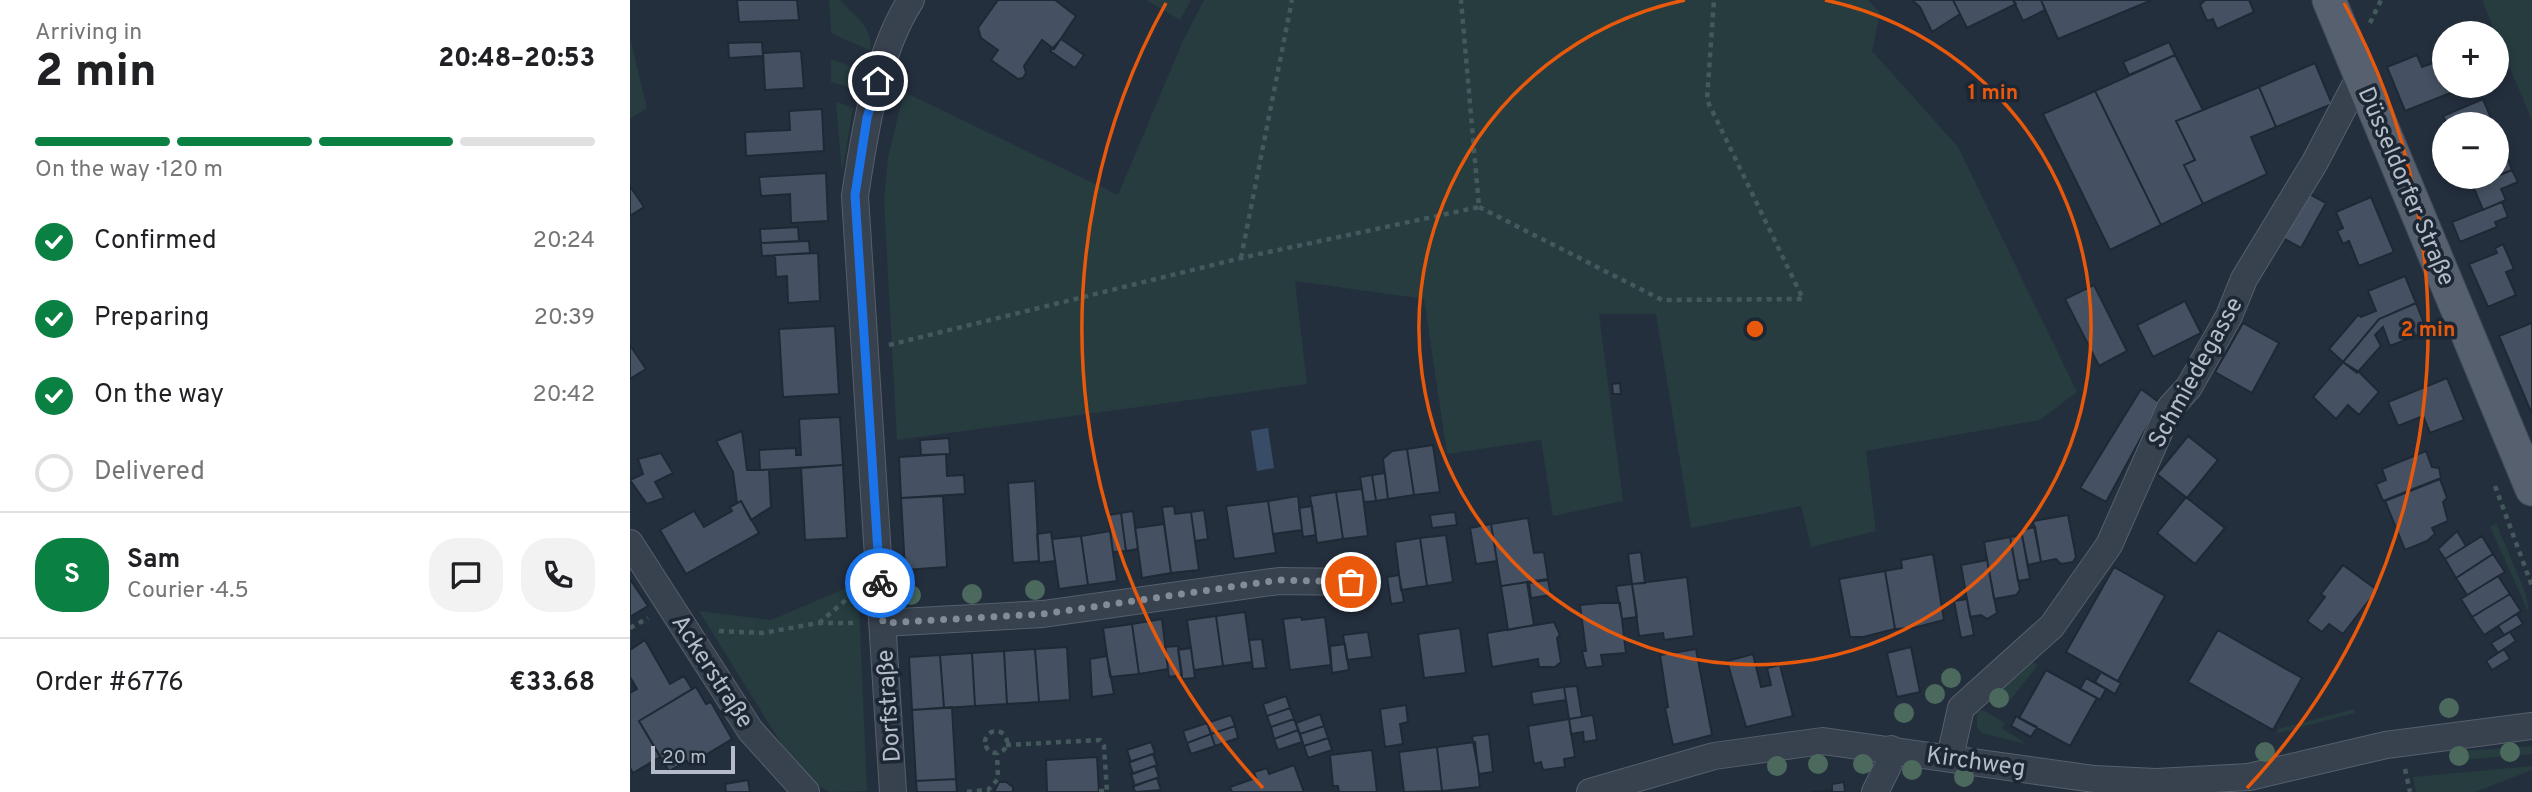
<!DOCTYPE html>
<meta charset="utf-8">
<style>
body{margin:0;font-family:Overpass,sans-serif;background:#f2f2f2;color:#202124;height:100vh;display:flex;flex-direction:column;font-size:26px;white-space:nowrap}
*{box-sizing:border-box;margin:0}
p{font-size:23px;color:#757577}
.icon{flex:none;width:38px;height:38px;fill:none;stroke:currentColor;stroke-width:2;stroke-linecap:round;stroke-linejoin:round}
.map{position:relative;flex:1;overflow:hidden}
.side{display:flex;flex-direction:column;background:#fff;width:630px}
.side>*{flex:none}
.controls{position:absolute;left:1802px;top:21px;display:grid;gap:14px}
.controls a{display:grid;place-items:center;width:77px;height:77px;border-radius:50%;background:#fff;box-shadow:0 4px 10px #0003;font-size:35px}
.scale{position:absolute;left:21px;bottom:18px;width:84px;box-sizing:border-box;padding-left:7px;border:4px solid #b4bcc9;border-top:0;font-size:19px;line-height:24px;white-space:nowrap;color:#b4bcc9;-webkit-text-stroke:5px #1d2633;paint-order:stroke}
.pin{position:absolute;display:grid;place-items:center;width:60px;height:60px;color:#fff;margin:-30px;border:4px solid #fff;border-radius:50%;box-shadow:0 2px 7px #0007}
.courier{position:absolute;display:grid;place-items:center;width:70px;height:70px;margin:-35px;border:5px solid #1a73e8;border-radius:50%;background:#fff;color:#222;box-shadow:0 2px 9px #0007}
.headline em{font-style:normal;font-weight:800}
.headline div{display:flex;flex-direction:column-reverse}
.headline{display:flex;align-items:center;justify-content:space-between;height:119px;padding:0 35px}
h1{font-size:46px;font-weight:800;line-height:52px}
.bar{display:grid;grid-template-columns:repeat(4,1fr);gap:10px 7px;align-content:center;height:84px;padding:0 35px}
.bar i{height:9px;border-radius:5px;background:#e0e0e0}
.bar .active{background:#0b8043}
.bar p{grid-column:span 4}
.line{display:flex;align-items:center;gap:18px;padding:0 35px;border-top:2px solid #e0e0e0}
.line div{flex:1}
.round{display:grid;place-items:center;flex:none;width:74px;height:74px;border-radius:28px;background:#f2f2f2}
ol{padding:0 35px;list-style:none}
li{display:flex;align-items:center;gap:21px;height:77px}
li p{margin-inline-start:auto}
li .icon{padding:7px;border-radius:50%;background:#0b8043;color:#fff;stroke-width:4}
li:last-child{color:#757577}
li i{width:38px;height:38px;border:4px solid #e0e0e0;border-radius:50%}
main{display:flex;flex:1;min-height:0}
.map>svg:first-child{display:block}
.green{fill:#263c3f}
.water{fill:#394c67}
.building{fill:#455162;stroke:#1f2835;stroke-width:2}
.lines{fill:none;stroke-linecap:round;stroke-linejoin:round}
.minor-casing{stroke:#565f6c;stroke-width:28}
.major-casing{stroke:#414a57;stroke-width:35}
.path{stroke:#44595c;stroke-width:4.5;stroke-dasharray:5 5;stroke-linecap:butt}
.minor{stroke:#38414e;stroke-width:26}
.major{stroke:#56606e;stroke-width:33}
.tree{fill:#4b6a5d}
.done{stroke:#828b98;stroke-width:7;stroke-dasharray:0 12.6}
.route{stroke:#1a73e8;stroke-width:9}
.ring{fill:none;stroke:#e8590c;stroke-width:3.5}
.labels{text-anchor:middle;stroke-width:7;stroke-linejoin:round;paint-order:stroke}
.street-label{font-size:24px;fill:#b4bcc9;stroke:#1d2633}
.centre{fill:#e8590c;stroke:#1d2633;stroke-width:3.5}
.ring-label{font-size:21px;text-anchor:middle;font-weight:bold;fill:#e8590c;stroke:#1d2633;stroke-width:7;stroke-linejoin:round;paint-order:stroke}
</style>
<main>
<section class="side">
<div class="headline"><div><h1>2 min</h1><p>Arriving in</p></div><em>20:48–20:53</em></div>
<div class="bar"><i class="active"></i><i class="active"></i><i class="active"></i><i></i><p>On the way · 120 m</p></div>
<ol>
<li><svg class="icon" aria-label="check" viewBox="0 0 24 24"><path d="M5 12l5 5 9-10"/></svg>Confirmed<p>20:24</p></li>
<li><svg class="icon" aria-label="check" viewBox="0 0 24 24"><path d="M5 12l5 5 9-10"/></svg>Preparing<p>20:39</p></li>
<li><svg class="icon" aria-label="check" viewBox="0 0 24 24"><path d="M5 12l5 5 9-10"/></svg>On the way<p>20:42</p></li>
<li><i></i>Delivered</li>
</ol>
<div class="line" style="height:126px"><b class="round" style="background:#0b8043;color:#fff">S</b><div><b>Sam</b><p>Courier · 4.5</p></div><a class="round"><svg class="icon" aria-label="chat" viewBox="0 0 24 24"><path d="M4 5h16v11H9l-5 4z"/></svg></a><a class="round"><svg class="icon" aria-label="phone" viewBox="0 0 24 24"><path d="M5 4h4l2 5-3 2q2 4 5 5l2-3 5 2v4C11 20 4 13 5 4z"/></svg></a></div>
<div class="line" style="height:91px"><div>Order #6776</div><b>€33.68</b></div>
</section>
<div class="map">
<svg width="1902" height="792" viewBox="0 0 1902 792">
<rect width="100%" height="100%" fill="#242f3e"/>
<path class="green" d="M199,0H210C226,18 242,25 241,51L201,33Z
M516,0H561L550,20Z
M574,0H1238L1250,13L1242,51L1328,147L1447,392L1410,420L1236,451L1246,531L1181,547L1171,506L1061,528L1026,314H969L993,501L923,516L911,440L817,454L794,299L665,281L677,384L267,440L254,201L258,157L274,92L488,195L552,43Z
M1852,0H1902V121Z
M0,38L17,108L0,119Z
M201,59L236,72L230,90L201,82Z
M206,102L223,108L212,173Z
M1866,523L1896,594L1899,613L1860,527Z
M228,583L237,791L200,792L181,782L154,748L69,611L141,620Z
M1399,661L1408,665L1374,708L1354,697Z
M1724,709L1725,713L1648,733V729Z
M1347,710L1355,711L1375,723L1372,728L1396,744L1351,733L1347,726Z
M1902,746V754L1833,760L1831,751Z
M1902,766V770L1845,792H1786L1783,777Z"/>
<path class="water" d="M638,428L644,468L627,471L621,431Z"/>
<path class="building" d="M107,0H167L169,20L109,22Z
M368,0H425L446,16L424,49L412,40L394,66L396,73L393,78L388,79L361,60L368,50L351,38L348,28Z
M1282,0H1323L1330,14L1302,32L1290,7Z
M1323,0H1383L1386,4L1337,28Z
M1383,0H1411L1415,10L1393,21Z
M1411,0H1522L1428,39Z
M1575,0H1619L1624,12L1587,29L1583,19L1577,21L1570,5Z
M431,39L454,55L445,68L420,51Z
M132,42L133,56L99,58L98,43Z
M1539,42L1545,55L1499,75L1493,62Z
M171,51L174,88L135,90L133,53Z
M1545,55L1573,110L1546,121L1565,160L1554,165L1573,204L1531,225L1465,91Z
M1787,55L1792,67L1803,63L1810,78L1815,76V86H1821L1823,92L1775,111L1757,67Z
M1685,63L1702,104L1646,127L1629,87Z
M1629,87L1646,127L1621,137L1637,174L1573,204L1554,165L1565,160L1546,121Z
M1465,91L1531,225L1480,250L1413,114Z
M1853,99L1863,123L1817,124L1813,116Z
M192,109L194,151L116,156L115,132L160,130L159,111Z
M1873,146L1882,170L1867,176V149Z
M1882,170L1888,182L1871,189L1876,200L1853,210L1843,186Z
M196,173L198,221L161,223L160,194L131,196L129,177Z
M1839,177H1866L1843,186Z
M0,186L14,207L0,216Z
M1676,192L1696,203L1671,248L1651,237Z
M1741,197L1764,252L1729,266L1719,241L1713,244L1707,231L1713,228L1706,212Z
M1872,202L1878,217L1865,222L1867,227L1830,242L1822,222Z
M168,227L169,241L131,243L130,229Z
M179,241L180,253L132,256L131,243Z
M1873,244L1884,269L1876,272L1886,295L1858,307L1839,264L1867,253L1865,248Z
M188,253L190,301L158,303L157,276L146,277L145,255Z
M1775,276L1786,303L1749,319L1713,362L1699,349L1728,315L1731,317L1746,311L1738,291Z
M1464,285L1497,351L1469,366L1435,299Z
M1555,301L1571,333L1523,357L1507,325Z
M1786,303L1797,331L1760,346L1753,327L1745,335L1751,346L1727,373L1713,362L1749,319Z
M1613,323L1649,343L1622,393L1585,372Z
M1902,323V414L1869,336Z
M205,326L209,394L153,397L149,329Z
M0,345L16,369L0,379Z
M1713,362L1729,372L1749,392L1729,415L1718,405L1706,419L1683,397Z
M1817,378L1834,420L1800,433L1793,416L1768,426L1758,402Z
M990,383L991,394H983L982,384Z
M1511,389L1530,403L1476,502L1450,488Z
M210,417L213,465L130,470L129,450L166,448V455H171L169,419Z
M112,431L117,470H139L141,507L121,520L111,501L107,503L103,472L86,441Z
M1558,436L1588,460L1557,498L1527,474Z
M319,438L320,454L291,455L290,440Z
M803,445L810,492L784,495L777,449Z
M777,449L784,495L758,499L753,459L762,451Z
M1796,451L1802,467L1809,468L1811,478L1753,501L1746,484L1756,480L1752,469Z
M31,453L43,473L25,482L34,498L17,504L0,480L13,474L8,459Z
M316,454L317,476L334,475L335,494L271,498L269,457Z
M213,465L217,538L175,540L171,468Z
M755,473L758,499L746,501L742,475Z
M742,475L746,501L734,502L730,477Z
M1810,479L1817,498L1813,502L1818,521L1802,528L1805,534L1797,541L1775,550L1755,501Z
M405,481L409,561L383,563L378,483Z
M732,489L738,536L713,539L706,492Z
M706,492L713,539L687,543L680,496Z
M313,496L317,567L275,570L271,498Z
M668,496L672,530L643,534L638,501Z
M1556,497L1595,528L1565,564L1527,533Z
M111,501L129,533L56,574L30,530L64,511L74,527L102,511L100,507Z
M638,501L646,553L604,559L596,506Z
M544,506L545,514L561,512L569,570L541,573L532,507Z
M682,506L686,535L673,537L669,508Z
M574,510L578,539L565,541L561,512Z
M503,511L508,549L496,551L491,513Z
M825,512L827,525L802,528L800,515Z
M491,513L496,551L483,552L478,515Z
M1438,515L1446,557L1443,562L1431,564L1426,559L1411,562L1403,521Z
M898,518L904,553L914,552L918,579L871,586L861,524Z
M534,524L541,573L512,578L505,528Z
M861,524L867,561L846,564L840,528Z
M1405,527L1411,562L1398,565L1391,530Z
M480,531L487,581L458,585L451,536Z
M1827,531L1836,546L1815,559L1808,549Z
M421,532L425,561L409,563L407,534Z
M816,535L823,582L797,586L790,538Z
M1392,535L1400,579L1388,581L1380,537Z
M451,536L458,585L429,589L422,539Z
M1852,536L1863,554L1826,578L1815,559Z
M1380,537L1390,590L1386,595L1364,599L1354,542Z
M790,538L797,586L771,590L765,542Z
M1011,552L1015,583L1002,584L998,554Z
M1303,554L1314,620L1283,628L1265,629L1255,571L1272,568L1271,560Z
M1863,554L1875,572L1837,595L1826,578Z
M1357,560L1367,613L1357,619L1351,615L1340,617L1331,565Z
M1713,565L1747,590L1713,634L1699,624L1692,632L1677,621L1695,597L1691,594Z
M1484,567L1535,596L1488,681L1436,652Z
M1255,571L1265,629L1233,637H1220L1209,579Z
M769,575L774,602L761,604L757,577Z
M1868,576L1880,594L1842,617L1831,599Z
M1057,577L1064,636L1034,640L1033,633L1009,636L1002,584Z
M0,579L18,606L0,617Z
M918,580L921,595L901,598L899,583Z
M897,582L904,625L878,630L871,586Z
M1002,584L1007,617L992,619L986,586Z
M1880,594L1891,611L1854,635L1842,617Z
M1337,599L1344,635L1331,638L1324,601Z
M971,603H990L996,653L971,655L973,666L956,668L952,651H956L950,605Z
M615,612L622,662L593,666L586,616Z
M1887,614L1893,624L1874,635L1868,626Z
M586,616L593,666L564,670L557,620Z
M671,617L672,620L695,617L701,665L660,670L653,619Z
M532,619L538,669L509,674L502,624Z
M924,622L930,635L927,638L931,662L925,667H909L908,659L862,667L857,633Z
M502,624L509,674L480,677L473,628Z
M830,628L836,673L794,678L788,634Z
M1588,630L1672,678L1643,730L1558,682Z
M738,632L742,657L717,660L713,635Z
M1880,632L1886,641L1868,653L1861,643Z
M632,639L636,668L623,669L619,640Z
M15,640L40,684L54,676L62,689L9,721L30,757L3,773L0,768V693L7,689L0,677V650Z
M715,644L719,670L702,673L700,646Z
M548,646L552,675L539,677L535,647Z
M437,647L440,700L409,702L405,649Z
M1281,647L1290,692L1267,697L1257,653Z
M561,648L565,678L552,679L548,650Z
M405,649L409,702L377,704L374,651Z
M1066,649L1082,735L1043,745L1035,708L1038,707L1030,655Z
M1874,649L1880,659L1862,670L1856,661Z
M374,651L377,704L345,706L342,653Z
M342,653L345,706L314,708L310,655Z
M1123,654L1131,687L1141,685L1137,668L1150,665L1163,716L1116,727L1097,661Z
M310,655L314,708L282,710L279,657Z
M477,656L484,694L462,697L460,659Z
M1416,670L1467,698L1440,746L1389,718Z
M1471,672L1491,683L1485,694L1465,682Z
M1456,678L1476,689L1470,700L1450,689Z
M947,686L952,717L939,719L934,687Z
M66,687L76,704L81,702L102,739L59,765L57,761L39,771L9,721Z
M934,687L936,700L903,705L901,692Z
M656,696L660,708L637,716L633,704Z
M776,705L778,722L770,724L773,744L755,747L750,709Z
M322,707L326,779L286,781L282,710Z
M660,708L664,719L641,727L637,716Z
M690,714L694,726L670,734L666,723Z
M601,715L605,726L581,734L577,723Z
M963,715L967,740L954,742L953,732L941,734L939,719Z
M1386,716L1407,727L1401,737L1381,726Z
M664,719L668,730L644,739L641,727Z
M939,719L945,757L934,759L935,767L913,770L911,762L904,764L898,726Z
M577,723L581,734L557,743L553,731Z
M605,726L608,738L585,746L581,734Z
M694,726L698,738L674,746L670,734Z
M668,730L672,742L648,750L644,739Z
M581,734L585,746L561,754L557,743Z
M859,734L863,772L849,774L842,736Z
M698,738L702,750L678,758L674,746Z
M521,742L525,753L501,762L497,750Z
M845,742L850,787L812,791L807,747Z
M807,747L812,791L774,792L769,752Z
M742,750L747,792H709L708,786H703L700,755Z
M523,754L527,765L503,774L499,762Z
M467,757L469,792H417L416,760Z
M664,765L674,792H602L600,787L626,778L624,772L637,768L639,774Z
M525,766L529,777L505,786L501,774Z
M527,778L531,790L505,792L503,786Z
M326,779L327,792H287L286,781Z
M118,780L120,792H96L95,784Z
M369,782H376L383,787V792H364Z
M1214,782L1215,792H1182L1202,790V784Z"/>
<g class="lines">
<g class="minor-casing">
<path id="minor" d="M0,543L120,730L176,792
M252,623L413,614L649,581L721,582
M1320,757L1331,708L1422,626L1479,545L1540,408L1559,387L1599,316L1614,279L1685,162L1730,76
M263,792L225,196C234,135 247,52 281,0
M960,792L1084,756L1193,741L1464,779L1526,782L1619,777L1756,745L1902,726
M1245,792L1258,766L1261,749"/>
</g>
<g class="major-casing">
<path id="major" d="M1699,0L1902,489"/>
</g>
<path class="path" d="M1740,23L1751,0
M849,207L1032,300L1173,299L1077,100L1084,0
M611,258L662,0
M259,345L611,258L849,207L831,0
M1865,486L1902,586
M189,623L225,592
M0,628L18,618
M89,631L133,633L188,623H226
M355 742a11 11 0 1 1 22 0a11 11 0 1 1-22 0Z
M376,745L470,740L474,746L477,792
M1775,769L1780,792
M469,791H477
M337,792L358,790L368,779L367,753"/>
<use href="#minor" class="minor"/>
<use href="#major" class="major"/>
</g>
<g class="tree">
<circle cx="405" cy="590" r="10"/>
<circle cx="342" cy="594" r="10"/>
<circle cx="281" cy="595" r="10"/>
<circle cx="1321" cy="678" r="10"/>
<circle cx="1305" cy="694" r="10"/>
<circle cx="1369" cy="698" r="10"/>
<circle cx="1819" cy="708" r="10"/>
<circle cx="1274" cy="713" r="10"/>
<circle cx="1635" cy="752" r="10"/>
<circle cx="1880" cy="752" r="10"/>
<circle cx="1829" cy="756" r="10"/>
<circle cx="1188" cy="764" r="10"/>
<circle cx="1233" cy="764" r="10"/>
<circle cx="1147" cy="766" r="10"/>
<circle cx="1282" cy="770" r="10"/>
<circle cx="1334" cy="777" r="10"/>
</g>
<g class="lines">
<path class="done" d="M250,583L253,623L413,614L649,580L721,582"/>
<path class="route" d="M248,81L237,118L225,195L250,583"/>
</g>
<g class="ring">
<path d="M1195 0A336 336 0 1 1 1055 0"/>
<path d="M633 788A673 673 0 0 1 536 3M1714 3A673 673 0 0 1 1617 788"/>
</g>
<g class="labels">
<g class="street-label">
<text transform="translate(1777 186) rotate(67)" y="8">Düsseldorfer Straße</text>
<text transform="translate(1565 372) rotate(-61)" y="8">Schmiedegasse</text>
<text transform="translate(83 671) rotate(57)" y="8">Ackerstraße</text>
<text transform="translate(258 706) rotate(-94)" y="8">Dorfstraße</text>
<text transform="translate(1346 761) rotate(8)" y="8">Kirchweg</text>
</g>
</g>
<circle cx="1125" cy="329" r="10" class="centre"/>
<g class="ring-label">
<text x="1363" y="99">1 min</text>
<text x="1798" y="336">2 min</text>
</g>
</svg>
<div class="controls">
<a>+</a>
<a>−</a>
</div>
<div class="scale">20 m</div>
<div class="pin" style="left:721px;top:582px;background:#ea580c"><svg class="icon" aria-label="bag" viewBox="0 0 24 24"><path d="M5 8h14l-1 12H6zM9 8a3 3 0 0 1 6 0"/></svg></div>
<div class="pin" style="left:248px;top:81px;background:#1f2937"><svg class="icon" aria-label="home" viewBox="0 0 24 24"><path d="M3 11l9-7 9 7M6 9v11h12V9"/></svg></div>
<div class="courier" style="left:250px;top:583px"><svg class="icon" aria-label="bike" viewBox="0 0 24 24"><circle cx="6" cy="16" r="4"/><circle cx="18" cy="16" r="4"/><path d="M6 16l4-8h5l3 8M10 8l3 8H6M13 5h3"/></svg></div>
</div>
</main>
